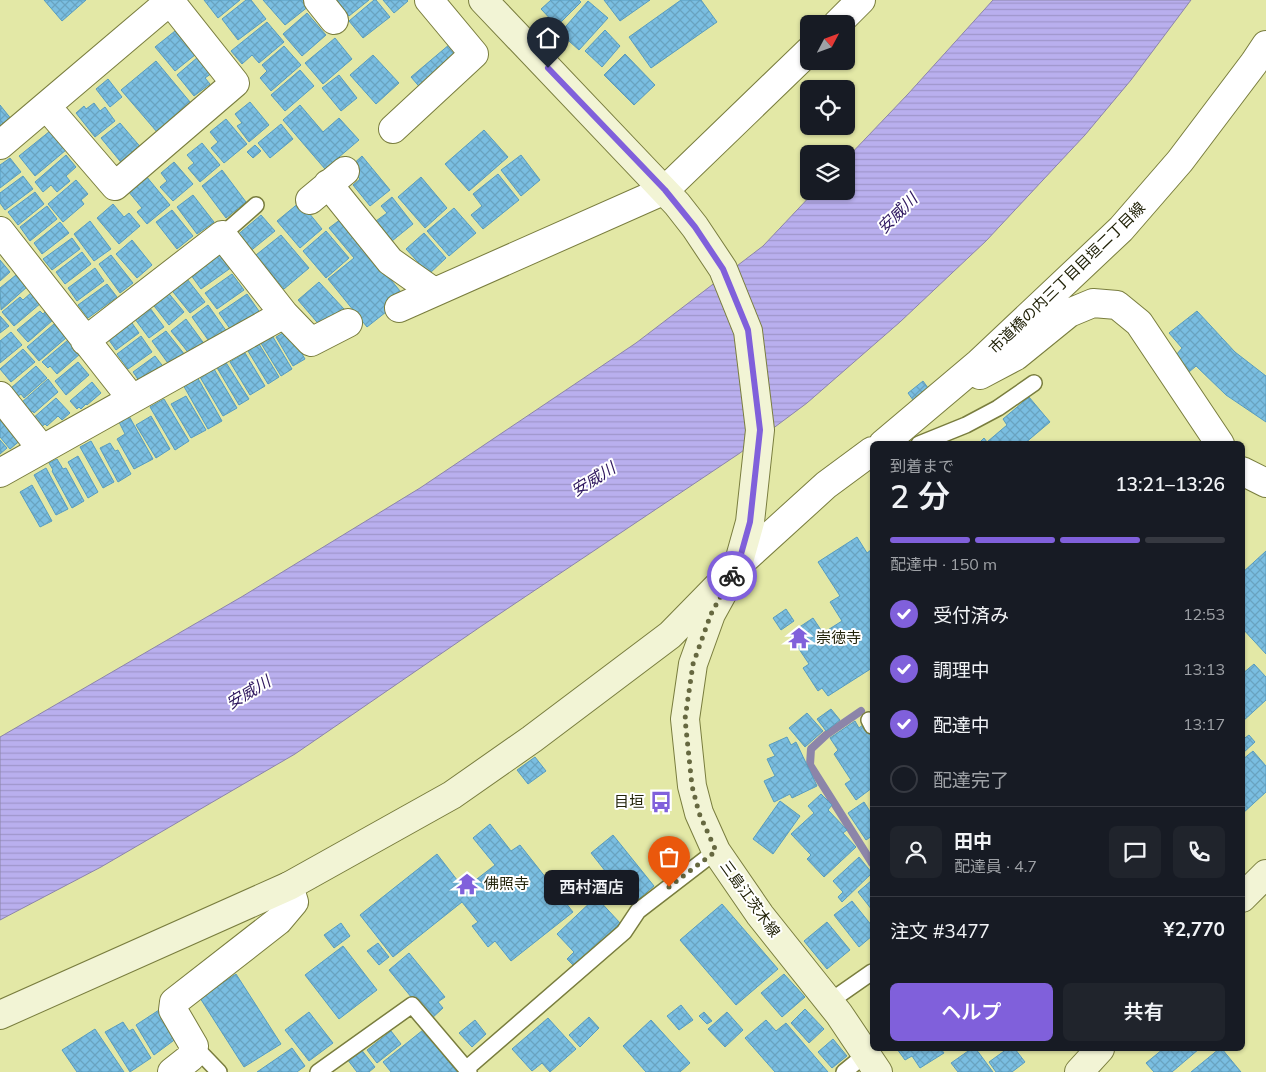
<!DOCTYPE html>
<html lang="ja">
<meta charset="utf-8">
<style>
body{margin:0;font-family:Mulish,"Noto Sans JP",sans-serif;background:#20242c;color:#f1f3f6;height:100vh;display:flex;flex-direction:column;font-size:19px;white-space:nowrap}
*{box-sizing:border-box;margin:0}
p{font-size:16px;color:#9ea1a6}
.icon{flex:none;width:28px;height:28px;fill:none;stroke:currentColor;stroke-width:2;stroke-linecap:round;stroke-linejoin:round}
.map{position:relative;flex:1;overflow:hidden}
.sheet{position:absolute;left:870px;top:441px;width:375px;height:610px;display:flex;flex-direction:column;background:#171b24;border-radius:8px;box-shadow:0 1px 4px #0004}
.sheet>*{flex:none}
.needle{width:32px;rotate:49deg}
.buttons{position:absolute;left:800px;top:15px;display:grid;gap:10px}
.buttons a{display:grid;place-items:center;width:55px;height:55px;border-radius:8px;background:#171b24;box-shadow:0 1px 4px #0004;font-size:25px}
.pin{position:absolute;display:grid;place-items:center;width:42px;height:42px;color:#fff;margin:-51px -21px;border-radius:50% 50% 50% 0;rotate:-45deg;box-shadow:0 0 5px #0007}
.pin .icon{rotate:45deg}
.courier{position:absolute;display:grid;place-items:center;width:50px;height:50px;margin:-25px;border:4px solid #8060db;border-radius:50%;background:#fff;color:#222;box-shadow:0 1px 6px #0007}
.bubble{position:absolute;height:35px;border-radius:8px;background:#171b24;box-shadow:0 1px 4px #0004;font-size:16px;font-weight:600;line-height:35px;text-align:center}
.summary em{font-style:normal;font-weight:600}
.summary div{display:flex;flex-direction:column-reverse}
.summary{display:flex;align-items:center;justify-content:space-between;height:85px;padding:0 20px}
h1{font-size:32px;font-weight:600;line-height:38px}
.bar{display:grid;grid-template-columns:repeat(4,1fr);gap:8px 5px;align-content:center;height:60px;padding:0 20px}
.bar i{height:6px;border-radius:4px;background:#363941}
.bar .selected{background:#8060db}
.bar p{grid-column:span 4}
.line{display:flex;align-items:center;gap:12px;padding:0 20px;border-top:1px solid #363941}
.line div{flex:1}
.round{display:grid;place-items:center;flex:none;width:52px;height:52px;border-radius:8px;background:#20242c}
ol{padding:0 20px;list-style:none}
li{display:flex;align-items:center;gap:15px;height:55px}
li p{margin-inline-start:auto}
li .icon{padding:5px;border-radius:50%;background:#8060db;color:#fff;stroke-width:4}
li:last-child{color:#9ea1a6}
li i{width:28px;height:28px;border:2px solid #363941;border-radius:50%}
.button{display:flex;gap:10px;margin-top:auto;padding:10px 20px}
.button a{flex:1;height:58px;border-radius:8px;background:#8060db;color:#fff;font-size:20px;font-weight:600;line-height:58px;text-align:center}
.button a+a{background:#20242c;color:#f1f3f6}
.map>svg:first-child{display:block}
.water{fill:url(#water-rules);stroke:#8c85a9}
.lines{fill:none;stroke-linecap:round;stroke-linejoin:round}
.stream{stroke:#8c85a9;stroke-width:8}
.building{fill:url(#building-cross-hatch);stroke:#589cbe}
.lane-casing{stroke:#797d3e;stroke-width:18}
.street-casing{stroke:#797d3e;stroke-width:30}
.secondary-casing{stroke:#797d3e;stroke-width:30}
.lane{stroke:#fff;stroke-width:15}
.street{stroke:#fff;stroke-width:28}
.secondary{stroke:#f2f4d5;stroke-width:28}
.done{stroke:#666840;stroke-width:5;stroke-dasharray:0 9}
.route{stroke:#8060db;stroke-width:6}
.labels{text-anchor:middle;stroke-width:4;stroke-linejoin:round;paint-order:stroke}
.street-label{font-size:15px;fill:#222309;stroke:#fff}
.poi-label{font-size:15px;fill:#222309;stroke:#fff;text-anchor:start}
.water-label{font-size:16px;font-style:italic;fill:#2e175e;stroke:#fff}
</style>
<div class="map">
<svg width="1266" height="1072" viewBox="0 0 1266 1072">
<defs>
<pattern id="water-rules" width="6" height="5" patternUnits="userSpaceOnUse" patternTransform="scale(1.25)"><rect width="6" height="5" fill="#b9afee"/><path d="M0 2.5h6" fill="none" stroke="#9f96cb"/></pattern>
<pattern id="building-cross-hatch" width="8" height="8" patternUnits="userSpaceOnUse" patternTransform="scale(1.25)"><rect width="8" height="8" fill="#7abee1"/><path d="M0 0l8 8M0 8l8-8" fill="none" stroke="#69a3c0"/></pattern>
</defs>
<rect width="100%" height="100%" fill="#e3e8a6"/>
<path class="water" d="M993,0H1191L1131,80L1085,135L986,241L900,322L807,403L740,453L480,627L295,754L101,867L0,920V737L243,596L420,488L636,343L763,246L815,191H846V159L908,94Z"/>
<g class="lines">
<path class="stream" d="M861,711L826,735L811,749L810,765L872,863"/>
</g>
<path class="building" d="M44,0H86L62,21Z
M204,0H240L218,18Z
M246,0H251L266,19L238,40L222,19Z
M263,0H304L309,6L285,25Z
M337,0H369L349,16Z
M374,0H376L390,17L363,38L349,21Z
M383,0H407L408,1L394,13Z
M551,0H579L581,2L557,26L541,9Z
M604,0H650L620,21Z
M681,0H701L717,22L651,68L629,37Z
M588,1L608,18L579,50L560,33Z
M307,13L326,35L302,56L283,34Z
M267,22L284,42L259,63L252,55L242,64L231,51Z
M605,30L620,46L602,67L585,51Z
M175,31L195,55L175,71L155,47Z
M335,38L352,59L323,84L305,63Z
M450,44L462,58L423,91L411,77Z
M284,46L301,65L271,91L260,78L267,71L262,65Z
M625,54L655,85L634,105L604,75Z
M373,55L399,83L376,104L350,75Z
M198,57L212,73L205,78L210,84L194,96L177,75Z
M156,61L195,108L157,132L121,90Z
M300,70L314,86L285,111L271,95Z
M339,75L357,98L341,111L322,88Z
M108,79L122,97L110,107L96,89Z
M250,102L269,125L249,142L237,126L242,123L235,114Z
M94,103L100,111L105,107L115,121L95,137L76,113L84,106L86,109Z
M0,105L12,120L0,130Z
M300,105L323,132L339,118L359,140L325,169L283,120Z
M226,119L247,144L224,163L211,148L218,142L210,132Z
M120,123L143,150L124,166L101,138Z
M281,124L293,139L270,158L258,143Z
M484,130L508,157L469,191L445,164Z
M50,131L66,150L35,176L19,156Z
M202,143L220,165L200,182L188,168L194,163L187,155Z
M255,145L261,151L253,158L247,152Z
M66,155L76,167L66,176L70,181L57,192L51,185L43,192L35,182Z
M521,155L540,180L521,196L501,170Z
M362,156L390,190L370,206L353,185L360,179L350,167Z
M10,158L21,172L0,188V165Z
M174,162L193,184L173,201L160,187L167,181L161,173Z
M222,170L246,202L226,218L202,186Z
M498,174L519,200L483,229L471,215L482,206L473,194Z
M23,176L33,189L5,210L0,203V193Z
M146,176L170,205L147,224L137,212L142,208L128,191Z
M421,177L447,208L425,228L398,197Z
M76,180L88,194L81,200L84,204L63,222L48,204Z
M35,192L44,204L18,225L8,212Z
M193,195L214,222L197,234L177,207Z
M392,197L413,224L392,241L376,221L387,213L381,206Z
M300,202L322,229L300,248L277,221Z
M113,204L124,217L129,213L140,226L119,244L97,218Z
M47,206L57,219L30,241L20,227Z
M454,208L476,233L449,256L427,231Z
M172,210L193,236L177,249L156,222Z
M261,215L275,231L248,253L235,237Z
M341,219L405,297L367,327L328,279L354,258L329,228Z
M90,221L111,249L94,261L74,234Z
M60,222L69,233L42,254L34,243Z
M326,231L349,258L326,278L303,251Z
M424,233L446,258L429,274L406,249Z
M281,235L309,268L284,289L256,255Z
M72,238L80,249L52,270L43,259Z
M132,240L152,265L137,278L116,254Z
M219,250L232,267L201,289L188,271Z
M82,252L91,264L65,284L56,272Z
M111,255L133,283L120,293L99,264Z
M0,260L10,272L0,281Z
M95,268L104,281L77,301L68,288Z
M232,274L244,290L217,309L205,293Z
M16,275L27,287L1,310L0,288Z
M184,275L205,302L190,313L169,287Z
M319,282L344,309L322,328L298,300Z
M107,284L117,297L88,318L78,305Z
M166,290L184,312L169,325L151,302Z
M32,292L41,303L14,326L2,312L20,297L23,300Z
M247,294L261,314L233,333L219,313Z
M147,304L164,327L149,338L132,315Z
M208,305L227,332L211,344L192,317Z
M40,311L43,314L46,311L53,320L28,342L17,330Z
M1197,311L1235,352L1266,376V422L1226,395L1196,366L1189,372L1176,355L1182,348L1169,333Z
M0,316L9,326L0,333Z
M127,316L139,333L116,350L104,333Z
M186,319L205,345L191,356L171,331Z
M54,324L66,338L39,361L27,347Z
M288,330L305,359L293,366L276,337Z
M166,331L185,355L170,366L152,341Z
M11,332L22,345L0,363V341Z
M270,332L292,369L281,376L259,340Z
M141,336L152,352L128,369L117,354Z
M68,340L80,354L57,374L50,366L48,368L42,362Z
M259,344L279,377L268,384L248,351Z
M23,349L35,362L11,382L0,369Z
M245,353L265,386L250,395L230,362Z
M155,356L165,369L142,385L133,372Z
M225,361L249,399L239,405L216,366Z
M78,362L89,375L66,395L55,381Z
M36,366L47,378L24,398L21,394L18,396L11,388Z
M214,369L237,408L223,416L200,377Z
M196,375L222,421L208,429L182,383Z
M48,379L58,392L34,413L33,411L30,413L21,403Z
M923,381L931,392L916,404L908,393Z
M92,382L101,393L87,405L86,404L81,409L79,407L77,409L70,401Z
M186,396L206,430L191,438L171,404Z
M1029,397L1050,422L1024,444H978L984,438L987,442L1007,425L1003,419Z
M56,398L70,413L62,420L58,416L47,426L45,424L40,428L32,419Z
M164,399L189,441L175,450L150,407Z
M0,413L22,439L10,449L0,437Z
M129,416L153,459L134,469L117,439L125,434L119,422Z
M151,416L170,449L156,458L136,425Z
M0,440L7,448L0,454Z
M91,441L114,482L103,488L80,447Z
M110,443L115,451L118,450L131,474L118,482L100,448Z
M78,456L98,492L88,498L68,462Z
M57,459L63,469L66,468L84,501L72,508L52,471L53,470L49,463Z
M46,468L68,509L56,515L34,475Z
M32,485L52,521L40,527L20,492Z
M857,537L867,553L872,549V668L828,696L822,688L818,691L803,668L809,664L789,634L813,618L823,633L842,621L830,602L840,596L818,562Z
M1266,551V654L1242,628V573Z
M786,609L794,621L781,630L773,618Z
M1254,664L1266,677V700L1242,722V674Z
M831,709L840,720L826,731L817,719Z
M807,713L823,731L805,747L789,728Z
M855,721L859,728L864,724L872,736V788L856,800L845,784L851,780L834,754L838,750L830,738Z
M1249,735L1255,742L1243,753L1242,740Z
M787,737L791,745L796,742L817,786L792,798L790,794L774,802L764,781L775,776L767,759L775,756L769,745Z
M1253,751L1266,766V792L1242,814V760Z
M535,757L546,771L528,784L517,770Z
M821,794L832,805L828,810L847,830L843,833L856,847L824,877L807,859L811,855L791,834L814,813L808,806Z
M780,801L800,816L773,854L753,839Z
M864,802L871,813L872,812V836L866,840L848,813Z
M490,824L511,851L520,845L573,912L511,961L495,941L488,947L472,926L478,922L462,902L393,957L360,915L437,854L464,889L495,865L473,838Z
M613,835L654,886L632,905L591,853Z
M859,857L872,873L842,902L838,897L843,892L833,881Z
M872,880V910L858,892Z
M596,897L620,923L575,967L567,959L574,952L557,934Z
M852,901L872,926V936L859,947L834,915Z
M722,904L778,969L736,1005L680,940Z
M827,922L850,950L827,969L804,941Z
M341,923L350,936L334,948L324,935Z
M378,943L389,957L379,965L367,951Z
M343,946L377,990L339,1019L305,975Z
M409,953L445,997L438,1002L443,1008L430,1020L389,970Z
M236,974L281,1044L244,1067L200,998Z
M784,974L805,997L782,1017L761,993Z
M681,1005L693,1020L679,1030L667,1016Z
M805,1009L824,1029L809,1043L791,1023Z
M159,1010L177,1038L154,1055L136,1025Z
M309,1012L333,1043L309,1061L285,1030Z
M704,1012L712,1021L707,1024L699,1016Z
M727,1012L743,1030L725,1047L708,1029Z
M589,1017L599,1028L580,1047L569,1035Z
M548,1018L576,1049L550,1072L542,1063L532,1071L512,1049Z
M475,1020L486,1034L472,1047L459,1033Z
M651,1020L690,1063L680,1072H646L623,1046Z
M766,1020L776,1031L786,1023L828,1072H775L745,1038Z
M123,1022L129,1031L133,1029L151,1058L130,1072L105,1032Z
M95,1029L124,1072H77L62,1050Z
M423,1030L457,1072H391L383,1062Z
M391,1031L401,1044L377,1063L367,1050Z
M833,1039L847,1056L832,1068L818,1052Z
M292,1048L305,1066L297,1072H257Z
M360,1048L375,1067L369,1072H357L347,1059Z
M897,1049H941L944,1053L920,1068L912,1056L905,1060Z
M971,1049H976L993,1072H958L951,1063Z
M1007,1049H1015L1025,1062L1012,1072H996L989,1062Z
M1163,1049H1199L1172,1072H1154L1146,1063Z
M1219,1049H1222L1241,1072H1191Z"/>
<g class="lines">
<g class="lane-casing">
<path id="lane" d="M222,235L256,205
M919,444L966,425L998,408L1034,383
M869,720L872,726
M829,1002L872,972
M194,1046L219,1072
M466,1069L624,932L638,911L716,851
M318,1072L412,1005L469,1072
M844,1072L866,1054"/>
</g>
<g class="street-casing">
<path id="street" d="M318,0L334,20
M837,24L861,0
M46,106L115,186L235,83L170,1
M393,129L474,54L429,0
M0,145L171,0
M328,184L390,261L434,292
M310,200L345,171
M0,231L132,399
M399,308L665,190L809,51
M85,341L222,235L284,314L311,342L348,323
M980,375L1016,356L1069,313L1093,303L1117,305L1139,323L1220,444
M0,396L41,448
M883,444L979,363L1121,229L1180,161L1254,63L1266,45
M1242,471L1266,483
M0,473L284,314
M738,565L826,485L872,451
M172,1072L191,1057L194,1046L173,1010L174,1002L278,921L294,902L289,886"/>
</g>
<g class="secondary-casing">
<path id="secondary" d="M483,0L677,204L695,227L723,269L748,331L760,430L750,522L738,565L711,614L693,664L685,719L692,786L699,813L716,851L760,915L839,1014L878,1072
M1242,898L1266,874
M0,1015L289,886L452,795L532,739L670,635L717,587
M1079,1072L1100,1049"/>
</g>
<use href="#lane" class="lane"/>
<use href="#street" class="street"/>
<use href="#secondary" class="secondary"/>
</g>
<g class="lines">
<path class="done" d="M669,887L716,851L699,813L692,786L685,719L693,664L711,614L732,576"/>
<path class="route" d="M548,68L665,190L695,227L723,269L748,330L760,430L750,522L738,565L732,576"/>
</g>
<defs>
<g id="temple-bare" transform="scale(1.725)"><path d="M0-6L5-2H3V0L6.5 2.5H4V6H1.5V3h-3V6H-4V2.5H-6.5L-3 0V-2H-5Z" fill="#8060db" stroke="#fff" stroke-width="2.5" paint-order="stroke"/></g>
<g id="bus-bare" transform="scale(1.725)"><path d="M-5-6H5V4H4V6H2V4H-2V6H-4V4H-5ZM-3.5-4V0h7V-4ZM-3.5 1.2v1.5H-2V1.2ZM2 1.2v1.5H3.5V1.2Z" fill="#8060db" stroke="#fff" stroke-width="2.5" paint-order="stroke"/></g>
</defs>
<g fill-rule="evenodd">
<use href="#temple-bare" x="799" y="638"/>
<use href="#bus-bare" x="661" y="802"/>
<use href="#temple-bare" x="467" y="884"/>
</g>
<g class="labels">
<g class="street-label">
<text transform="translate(1067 278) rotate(-44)" y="5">市道橋の内三丁目目垣二丁目線</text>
<text transform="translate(750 899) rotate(54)" y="5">三島江茨木線</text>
</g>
<g class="poi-label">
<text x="816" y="643">崇徳寺</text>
<text x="644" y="807" text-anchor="end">目垣</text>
<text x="484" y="889">佛照寺</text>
</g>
<g class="water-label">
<text transform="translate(897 213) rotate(-45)" y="6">安威川</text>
<text transform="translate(593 479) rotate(-32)" y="6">安威川</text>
<text transform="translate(248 692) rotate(-31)" y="6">安威川</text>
</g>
</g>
</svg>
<div class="buttons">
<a><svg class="needle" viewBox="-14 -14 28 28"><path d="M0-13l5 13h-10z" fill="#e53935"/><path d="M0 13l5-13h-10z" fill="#9ea1a6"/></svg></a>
<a><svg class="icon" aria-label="locate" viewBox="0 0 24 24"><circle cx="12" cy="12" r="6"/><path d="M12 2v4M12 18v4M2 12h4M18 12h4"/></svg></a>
<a><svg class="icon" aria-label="layers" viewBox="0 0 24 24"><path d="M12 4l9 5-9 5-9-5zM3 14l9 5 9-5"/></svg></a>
</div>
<div class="pin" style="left:669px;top:887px;background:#ea580c"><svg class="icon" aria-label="bag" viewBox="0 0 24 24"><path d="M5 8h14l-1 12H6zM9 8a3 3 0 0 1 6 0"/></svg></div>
<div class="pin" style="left:548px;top:68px;background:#1f2937"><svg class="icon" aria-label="home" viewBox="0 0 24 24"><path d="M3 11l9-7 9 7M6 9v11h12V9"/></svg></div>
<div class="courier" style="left:732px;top:576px"><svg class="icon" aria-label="bike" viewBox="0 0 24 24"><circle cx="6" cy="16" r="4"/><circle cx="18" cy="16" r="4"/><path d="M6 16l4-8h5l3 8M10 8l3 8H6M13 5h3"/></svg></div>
<div class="bubble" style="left:544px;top:870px;width:95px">西村酒店</div>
<section class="sheet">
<div class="summary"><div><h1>2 分</h1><p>到着まで</p></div><em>13:21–13:26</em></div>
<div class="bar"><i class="selected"></i><i class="selected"></i><i class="selected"></i><i></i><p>配達中 · 150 m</p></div>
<ol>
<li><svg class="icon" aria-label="check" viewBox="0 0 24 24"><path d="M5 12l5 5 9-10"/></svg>受付済み<p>12:53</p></li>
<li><svg class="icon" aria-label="check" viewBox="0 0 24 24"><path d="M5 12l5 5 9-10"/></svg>調理中<p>13:13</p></li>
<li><svg class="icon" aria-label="check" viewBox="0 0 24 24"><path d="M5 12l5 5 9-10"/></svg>配達中<p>13:17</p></li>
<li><i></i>配達完了</li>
</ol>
<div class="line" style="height:90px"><a class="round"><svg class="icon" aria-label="person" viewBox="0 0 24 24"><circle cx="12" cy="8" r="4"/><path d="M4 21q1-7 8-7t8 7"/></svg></a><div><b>田中</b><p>配達員 · 4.7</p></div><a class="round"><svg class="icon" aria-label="chat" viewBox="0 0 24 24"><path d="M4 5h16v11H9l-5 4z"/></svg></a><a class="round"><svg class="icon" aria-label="phone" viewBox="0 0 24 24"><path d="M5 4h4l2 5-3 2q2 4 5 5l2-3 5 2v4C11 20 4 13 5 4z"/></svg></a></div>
<div class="line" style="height:65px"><div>注文 #3477</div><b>¥2,770</b></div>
<div class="button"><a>ヘルプ</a><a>共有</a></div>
</section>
</div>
